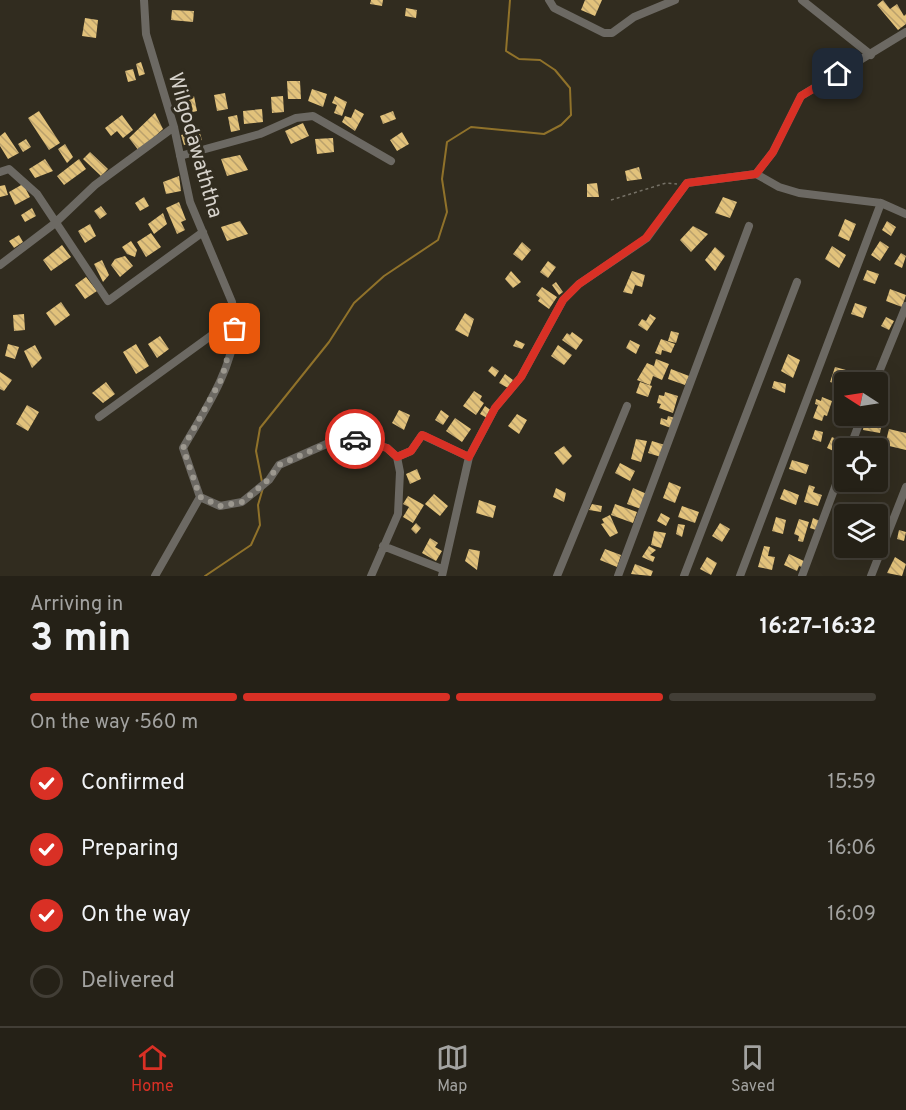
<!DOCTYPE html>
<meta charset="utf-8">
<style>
body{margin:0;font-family:Overpass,sans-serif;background:#312e24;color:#f1f3f6;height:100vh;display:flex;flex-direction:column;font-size:22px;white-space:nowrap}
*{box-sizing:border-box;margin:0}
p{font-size:20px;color:#a3a3a1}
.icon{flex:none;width:33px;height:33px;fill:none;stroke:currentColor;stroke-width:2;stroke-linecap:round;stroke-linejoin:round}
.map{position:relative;height:576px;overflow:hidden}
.drawer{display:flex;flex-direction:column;background:#252117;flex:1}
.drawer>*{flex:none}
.needle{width:39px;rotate:282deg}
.buttons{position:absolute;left:834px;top:372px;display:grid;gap:12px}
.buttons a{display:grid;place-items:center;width:54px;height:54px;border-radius:6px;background:#252117;box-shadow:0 6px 24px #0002,0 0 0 2px #423e36;font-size:30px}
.pin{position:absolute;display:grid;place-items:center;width:51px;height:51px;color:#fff;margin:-26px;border-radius:12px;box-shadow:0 3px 9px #0006}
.courier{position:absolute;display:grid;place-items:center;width:60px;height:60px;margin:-30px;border:4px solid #d93025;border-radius:50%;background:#fff;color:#222;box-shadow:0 2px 8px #0007}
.overview em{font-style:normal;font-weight:700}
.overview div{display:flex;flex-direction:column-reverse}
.overview{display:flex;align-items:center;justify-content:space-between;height:102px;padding:0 30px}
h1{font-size:39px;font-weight:700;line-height:45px}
.bar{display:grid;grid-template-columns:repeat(4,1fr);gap:9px 6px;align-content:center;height:72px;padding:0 30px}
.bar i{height:8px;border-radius:4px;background:#423e36}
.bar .current{background:#d93025}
.bar p{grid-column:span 4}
ol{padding:0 30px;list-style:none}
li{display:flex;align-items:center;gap:18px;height:66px}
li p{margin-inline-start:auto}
li .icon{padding:6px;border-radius:50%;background:#d93025;color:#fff;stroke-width:4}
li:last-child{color:#a3a3a1}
li i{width:33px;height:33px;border:3px solid #423e36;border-radius:50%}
.menu{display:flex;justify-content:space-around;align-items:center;height:84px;border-top:2px solid #423e36;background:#252117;font-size:16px;color:#a3a3a1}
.menu a{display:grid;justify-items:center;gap:3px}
.menu .current{color:#d93025}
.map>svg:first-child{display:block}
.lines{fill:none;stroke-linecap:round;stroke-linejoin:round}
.stream{stroke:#90722a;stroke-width:2}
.building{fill:url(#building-back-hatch)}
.path{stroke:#757166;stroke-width:1.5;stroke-dasharray:3 3;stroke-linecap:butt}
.minor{stroke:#6c6963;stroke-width:8}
.done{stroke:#9c988f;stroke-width:6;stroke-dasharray:0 10.8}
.route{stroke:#d93025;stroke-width:8}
.labels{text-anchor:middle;stroke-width:6;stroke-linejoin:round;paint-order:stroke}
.street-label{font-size:21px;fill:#d6d2cb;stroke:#312c1f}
</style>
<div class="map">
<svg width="906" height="576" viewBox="0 0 906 576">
<defs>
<pattern id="building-back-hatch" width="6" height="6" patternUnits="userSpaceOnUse" patternTransform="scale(1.5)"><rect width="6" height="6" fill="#e2c27b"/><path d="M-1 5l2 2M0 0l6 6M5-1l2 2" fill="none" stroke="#baa16c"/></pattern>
</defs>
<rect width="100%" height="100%" fill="#312c1f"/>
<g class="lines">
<path class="stream" d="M262,482L256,451L260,428L329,342L354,303L384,276L438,240L447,212L442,179L447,142L471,127L544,134L561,125L571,115L570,88L555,70L540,60L519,59L506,51L510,0
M205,576L251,545L260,525L258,505L263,488"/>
</g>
<path class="building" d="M371,0H383L382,6L370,4Z
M585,0H602L595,16L581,10Z
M883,0L890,9L897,4L904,16L906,14V24L898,30L877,5Z
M406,8L417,10L416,18L405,16Z
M172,10L194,11L193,22L171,20Z
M85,18L98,20L96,38L82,36Z
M141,62L145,74L139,76L136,64Z
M133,69L136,80L128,82L125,71Z
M287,81H300L301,99H288Z
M312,89L327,94L323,107L308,101Z
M225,93L228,109L217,111L214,95Z
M194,96L197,111L185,114L182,99Z
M283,96L284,112L272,113L271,97Z
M335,96L347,102L342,116L334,113L337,105L332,103Z
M262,109L263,122L244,124L243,111Z
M355,109L364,114L355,131L342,122L345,116L351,118Z
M39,111L60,143L49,150L28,118Z
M393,111L396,119L383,124L380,116Z
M155,113L163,129L139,151L129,138Z
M122,115L133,130L123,138L117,131L111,136L105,128Z
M237,115L240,130L231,132L228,117Z
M303,123L309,136L291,144L285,131Z
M199,130L202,140L184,145L181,135Z
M5,132L19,153L8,159L0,146V136Z
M402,132L409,144L397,151L390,140Z
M333,138L334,152L317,154L315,139Z
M26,139L31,147L23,152L18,144Z
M65,144L73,157L67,163L58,149Z
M90,152L108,169L101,176L83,159Z
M240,155L248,170L227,176L221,159Z
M45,159L53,171L35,178L29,169Z
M79,159L86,169L64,185L57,176Z
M639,167L642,179L627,181L625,171Z
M179,176L181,191L166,194L163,182Z
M597,183L599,197H587V184Z
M23,184L30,197L15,205L9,192Z
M5,185L8,195L0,197V186Z
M144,197L149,206L140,211L135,203Z
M723,197L737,202L730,218L715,213Z
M179,202L186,220L181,222L185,230L177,234L166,208Z
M101,206L107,214L100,219L94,211Z
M32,208L36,216L25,222L21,215Z
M163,213L167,224L154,234L148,224Z
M845,219L856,224L849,241L838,236Z
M240,221L248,234L227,241L221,227Z
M887,221L896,227L891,236L882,230Z
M90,224L96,236L85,243L78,231Z
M693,226L708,234L691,252L680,240Z
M151,233L161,247L146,257L137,242Z
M19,235L23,242L14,248L9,241Z
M131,241L137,250L135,257L127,254L122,247Z
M880,241L889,247L880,261L871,255Z
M522,242L531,250L522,261L513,254Z
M62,245L71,257L51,271L43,260Z
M832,246L846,255L839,268L825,259Z
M715,247L725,256L715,271L705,260Z
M901,253L906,256L902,268L894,264Z
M125,256L133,266L120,277L111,265L115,259Z
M102,260L109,275L103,282L94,264Z
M548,261L556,267L548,278L540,272Z
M867,270L879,274L875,284L863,280Z
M511,271L521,282L513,288L505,279Z
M632,271L645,275L642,287L635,285L632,294L623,292Z
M86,277L97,291L85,299L75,285Z
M556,282L563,292L559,295L552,285Z
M542,287L557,297L549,309L538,301L540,298L536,295Z
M890,289L906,295L902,307L886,301Z
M61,302L70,315L55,326L46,313Z
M855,303L867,307L863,318L851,314Z
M465,313L474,319L468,337L455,330Z
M24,314L25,330L14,331L13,315Z
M650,314L656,318L647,331L638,325L642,319L646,321Z
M886,317L894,321L889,330L881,326Z
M671,331L679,333L676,343L668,341Z
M572,332L583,340L576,350L562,340L567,333L570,335Z
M160,336L169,349L157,358L148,344Z
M661,339L675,344L671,353L662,350L661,355L655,353Z
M516,340L525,344L522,349L513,346Z
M630,340L640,345L636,354L626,348Z
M8,344L19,347L15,359L5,356Z
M136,344L149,366L136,374L123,352Z
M35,345L42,358L32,368L24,351Z
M558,345L572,355L564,365L551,356Z
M788,354L800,360L793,378L781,371Z
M656,359L669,364L662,380L653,376L650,385L637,380L647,363L654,366Z
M492,366L499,371L495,377L488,371Z
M835,367L846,370L842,385L830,382Z
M671,369L689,376L685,385L668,379Z
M0,372L12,380L4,391L0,389Z
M505,374L513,380L508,388L499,383Z
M774,381L786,384L785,393L772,388Z
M106,382L115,394L103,403L92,393Z
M640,382L652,386L648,397L636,393Z
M474,391L482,396L480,400L484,403L476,415L463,406Z
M665,392L678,396L673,413L659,408L661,404L657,403L659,395L664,396Z
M822,397L832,401L827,416L824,415L822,421L813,418L818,405L815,404L816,399L821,401Z
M27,405L39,412L28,431L16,424Z
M485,406L492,411L487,418L480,414Z
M399,410L410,415L404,430L392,423Z
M441,410L449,416L443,425L435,420Z
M842,411L844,416H852L848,428L838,425Z
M517,414L527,420L519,434L508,426Z
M668,416L675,418L671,428L660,424L661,418L667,420Z
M865,416L883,418L880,433L863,430Z
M455,418L471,429L462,442L446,431Z
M889,429L906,433V450L885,445Z
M815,430L823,432L821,442L812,439Z
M832,437L843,442L838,453L827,448Z
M636,439L647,441L641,462L631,459Z
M652,441L665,445L661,457L648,453Z
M564,446L572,456L563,465L554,453Z
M792,460L809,465L806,474L789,469Z
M620,463L635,471L630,481L615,473Z
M417,469L421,479L410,484L406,474Z
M669,482L681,487L675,503L663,498Z
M809,485L815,487L813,492L822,495L818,506L804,502Z
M556,488L566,493L564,502L553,497Z
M633,488L647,494L641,509L627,504Z
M784,489L799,495L796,505L780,499Z
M434,494L448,506L440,516L425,504Z
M408,496L424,505L413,523L403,517L409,507L403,504Z
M479,500L496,506L493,518L476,513Z
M592,504L602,506L601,512L589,510Z
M615,504L637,512L633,523L611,515Z
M682,506L699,512L695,523L678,517Z
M661,513L670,518L666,526L657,521Z
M610,515L618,533L610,537L601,524L604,523L602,519Z
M776,517L786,520L783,534L772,531Z
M813,518L820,521L816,530L810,528Z
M799,519L809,522L803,542L798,541L799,536L794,534Z
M416,523L421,528L416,534L411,529Z
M720,523L730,529L722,542L712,536Z
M678,524L685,525L682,537L676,534Z
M899,530L906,532L904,541L897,539Z
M654,531L666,533L661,548L651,545Z
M430,538L438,543L435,547L442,551L436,561L422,553Z
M649,546L656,550L650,555L655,557L653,562L642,557Z
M764,546L770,547L768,556L775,557L772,570L758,567Z
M469,549L480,551L477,570L465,561Z
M605,549L621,555L617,567L600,560Z
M789,554L806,562L804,568L799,566L797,571L784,565Z
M707,557L717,563L711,575L700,569Z
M895,557L906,564L902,576L887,573Z
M635,564L653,571L651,576L631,574Z"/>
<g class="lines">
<path class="path" d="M611,200L666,183L677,184"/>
<path class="minor" d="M144,0L146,34L174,127L190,202L232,302C233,310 236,321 235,329C232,371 203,413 183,448L200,497
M549,0L554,8L604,33H612L634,17L675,0
M802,0L871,55
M180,156L260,134L296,118L313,116L391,161
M0,172L9,169L37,194L108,301L203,232
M756,174L773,152L801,96L906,32
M0,265L54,224L95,185L174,127
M875,382L906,306
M99,417L234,319
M850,448L862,416
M397,457L411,451L422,435L469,457
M200,497L220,506L242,502L269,480L279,465L331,442L360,439L387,448L397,457L400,472L398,514L371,576
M383,546L442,569
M155,576L200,497
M442,576L469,457L495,408L521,377L563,300L579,284L647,238L687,183L756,174L779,187L799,193L881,203L906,214
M557,576L627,406
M618,576L749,226
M684,576L797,282
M740,576L881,203
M802,576L844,463
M871,576L906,487"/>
</g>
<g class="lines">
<path class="done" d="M235,329L222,378L183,448L200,497L220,506L242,502L268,480L279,465L331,442L355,439"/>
<path class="route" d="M355,439L387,448L397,457L411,451L422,435L425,436L469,457L495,408L521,377L563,300L579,284L646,238L687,183L756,174L773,152L801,96L838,74"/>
</g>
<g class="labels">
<g class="street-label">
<text transform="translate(196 145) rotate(74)" y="7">Wilgodawaththa</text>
</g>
</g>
</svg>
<div class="buttons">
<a><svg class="needle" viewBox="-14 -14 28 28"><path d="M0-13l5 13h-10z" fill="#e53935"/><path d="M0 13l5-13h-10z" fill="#a3a3a1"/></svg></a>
<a><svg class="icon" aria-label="locate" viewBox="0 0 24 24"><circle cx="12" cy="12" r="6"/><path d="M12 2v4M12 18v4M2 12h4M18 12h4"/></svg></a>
<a><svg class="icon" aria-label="layers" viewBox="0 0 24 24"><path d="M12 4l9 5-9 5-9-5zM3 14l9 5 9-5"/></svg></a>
</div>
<div class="pin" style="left:235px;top:329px;background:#ea580c"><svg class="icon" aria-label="bag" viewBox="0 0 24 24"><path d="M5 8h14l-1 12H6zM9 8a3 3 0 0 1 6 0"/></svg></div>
<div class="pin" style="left:838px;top:74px;background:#1f2937"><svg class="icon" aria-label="home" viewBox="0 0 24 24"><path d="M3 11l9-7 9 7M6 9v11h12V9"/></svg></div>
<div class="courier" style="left:355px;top:439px"><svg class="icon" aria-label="car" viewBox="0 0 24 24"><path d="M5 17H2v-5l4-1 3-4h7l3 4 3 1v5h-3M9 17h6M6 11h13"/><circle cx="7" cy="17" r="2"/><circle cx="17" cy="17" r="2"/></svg></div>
</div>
<section class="drawer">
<div class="overview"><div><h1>3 min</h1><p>Arriving in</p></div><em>16:27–16:32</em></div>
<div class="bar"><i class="current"></i><i class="current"></i><i class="current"></i><i></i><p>On the way · 560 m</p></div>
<ol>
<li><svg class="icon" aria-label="check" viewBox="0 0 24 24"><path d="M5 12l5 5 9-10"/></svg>Confirmed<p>15:59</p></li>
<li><svg class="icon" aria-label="check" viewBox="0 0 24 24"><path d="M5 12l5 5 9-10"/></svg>Preparing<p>16:06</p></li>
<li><svg class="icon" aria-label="check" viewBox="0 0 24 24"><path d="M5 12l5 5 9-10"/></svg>On the way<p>16:09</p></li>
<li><i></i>Delivered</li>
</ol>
</section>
<nav class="menu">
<a class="current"><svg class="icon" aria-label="home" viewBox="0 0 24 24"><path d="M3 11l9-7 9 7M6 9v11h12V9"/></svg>Home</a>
<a><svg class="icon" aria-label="map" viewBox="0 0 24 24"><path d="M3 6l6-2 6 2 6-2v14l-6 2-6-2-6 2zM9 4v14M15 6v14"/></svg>Map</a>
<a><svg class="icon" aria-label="saved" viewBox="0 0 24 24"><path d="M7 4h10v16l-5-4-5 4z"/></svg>Saved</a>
</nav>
